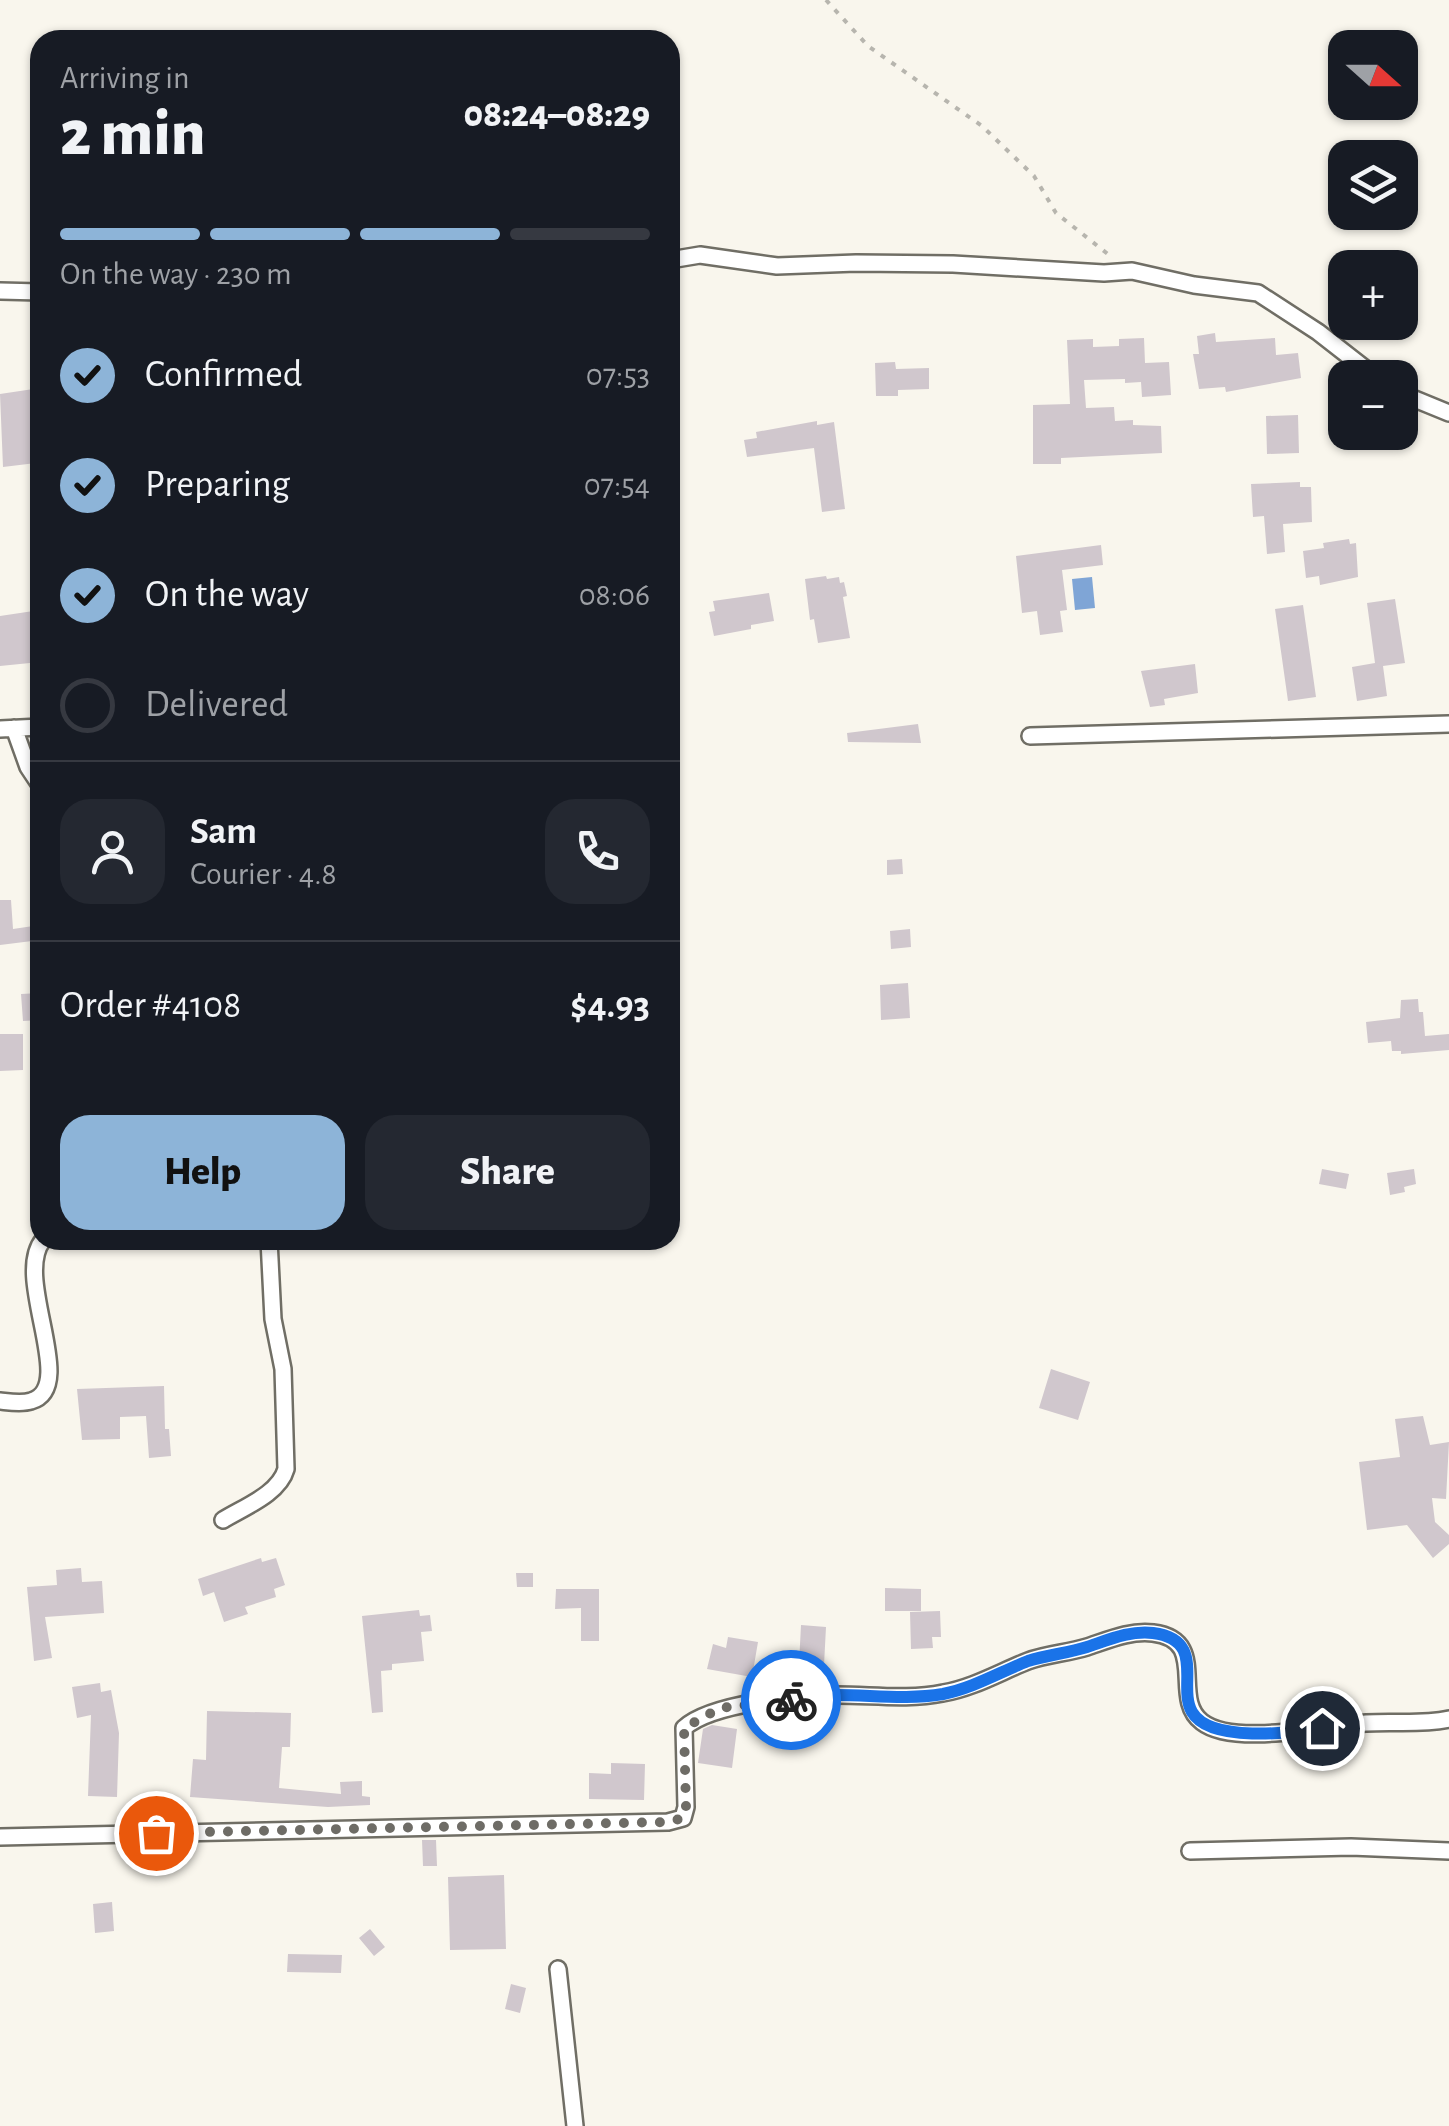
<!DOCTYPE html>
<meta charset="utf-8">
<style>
body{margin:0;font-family:"Alegreya Sans",sans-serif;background:#242831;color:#f1f3f6;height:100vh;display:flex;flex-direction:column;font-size:38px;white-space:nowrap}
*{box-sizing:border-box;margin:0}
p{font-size:32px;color:#9ea1a6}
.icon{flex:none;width:55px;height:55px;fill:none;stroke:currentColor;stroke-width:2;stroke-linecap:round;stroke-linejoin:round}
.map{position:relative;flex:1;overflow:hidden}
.details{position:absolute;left:30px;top:30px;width:650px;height:1220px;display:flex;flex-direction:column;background:#171b24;border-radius:30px;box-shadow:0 2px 8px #0004}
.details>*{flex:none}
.needle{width:65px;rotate:111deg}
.fabs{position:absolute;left:1328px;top:30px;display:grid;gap:20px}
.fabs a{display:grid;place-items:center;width:90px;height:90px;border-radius:20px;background:#171b24;box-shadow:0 2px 8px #0004;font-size:50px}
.pin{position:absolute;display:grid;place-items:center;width:85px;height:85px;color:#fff;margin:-42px;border:5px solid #fff;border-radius:50%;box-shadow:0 2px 10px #0007}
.courier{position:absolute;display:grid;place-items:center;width:100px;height:100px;margin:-50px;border:8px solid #1a73e8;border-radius:50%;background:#fff;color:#222;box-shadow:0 2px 12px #0007}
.overview em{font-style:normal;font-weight:800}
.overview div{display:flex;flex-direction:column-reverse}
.overview{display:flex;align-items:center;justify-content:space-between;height:170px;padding:0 30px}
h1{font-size:65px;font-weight:800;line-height:75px}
.bar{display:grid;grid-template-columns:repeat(4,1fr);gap:15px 10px;align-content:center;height:120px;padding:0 30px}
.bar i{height:12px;border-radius:8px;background:#363941}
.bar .on{background:#8db4d8}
.bar p{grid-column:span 4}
.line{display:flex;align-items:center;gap:25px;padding:0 30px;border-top:2px solid #363941}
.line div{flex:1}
.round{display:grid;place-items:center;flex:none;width:105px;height:105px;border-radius:30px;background:#242831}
ol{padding:0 30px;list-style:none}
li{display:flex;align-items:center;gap:30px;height:110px}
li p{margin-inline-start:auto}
li .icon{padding:10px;border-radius:50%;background:#8db4d8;color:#111;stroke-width:4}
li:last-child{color:#9ea1a6}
li i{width:55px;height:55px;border:5px solid #363941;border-radius:50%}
.action{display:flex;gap:20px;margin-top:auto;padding:20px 30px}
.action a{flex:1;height:115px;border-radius:30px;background:#8db4d8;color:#111;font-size:40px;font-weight:800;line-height:115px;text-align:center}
.action a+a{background:#242831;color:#f1f3f6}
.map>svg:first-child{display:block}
.water{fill:#7fa5d6}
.building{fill:#d0c7cd}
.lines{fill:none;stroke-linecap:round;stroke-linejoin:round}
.minor-casing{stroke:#706e65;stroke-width:20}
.path{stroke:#b7b5ae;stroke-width:4;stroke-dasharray:5 8;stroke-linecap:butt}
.minor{stroke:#fff;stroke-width:15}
.done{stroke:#6e6c66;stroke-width:10;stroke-dasharray:0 18}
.route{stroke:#1a73e8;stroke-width:12}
</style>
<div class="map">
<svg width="1449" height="2126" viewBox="0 0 1449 2126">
<rect width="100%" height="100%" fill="#f9f6ed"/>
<path class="water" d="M1092,577L1095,608L1075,610L1072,579Z"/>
<path class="building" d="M1215,333L1216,342L1275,338L1276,355L1298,353L1301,378L1226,392L1225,387L1199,389L1193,354H1199L1197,336Z
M1144,338L1145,363L1169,362L1171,395L1142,397L1141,382L1125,383V379L1084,380L1086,408L1114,407L1115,421L1133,420V425L1161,426L1162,453L1061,458V464H1033V405L1070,404L1067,340L1093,339V347L1119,346V339Z
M895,362L896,369L929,368V389L898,390V396H876L875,363Z
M40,388V424L31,425L36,463L3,467L0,394Z
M1298,415L1299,453L1267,454L1266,416Z
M817,421V425L834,422L845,509L822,512L814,448L747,457L744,440L757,438L756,432Z
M1300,482V487H1311L1312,522L1283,524L1285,552L1267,554L1264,516L1253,517L1251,484Z
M1349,539L1350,544L1356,543L1358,577L1320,585L1319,576L1306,578L1303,551L1324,548L1323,543Z
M1101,545L1103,565L1062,570L1067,610L1060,611L1063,632L1040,635L1037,611L1022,613L1016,556Z
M826,576L827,579L839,577L840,583L844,582L847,596L843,597L850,638L818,643L814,619L810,620L805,579Z
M769,593L774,621L751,625V629L714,636L709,612L715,611L713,601Z
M1395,599L1405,663L1383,666L1387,696L1357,701L1352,667L1375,663L1367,603Z
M1303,605L1316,697L1288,701L1275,609Z
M40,610V662L0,666V616Z
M1195,664L1198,693L1164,699L1165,705L1150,707L1141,671Z
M918,724L921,743L848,742L847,733Z
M902,859L903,874L887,875V860Z
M0,900H11L13,929L40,925V940L0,945Z
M910,929L911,947L891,949L890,931Z
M908,983L910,1018L881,1020L880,985Z
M40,993V1020L23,1021L21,994Z
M1418,999L1419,1012H1423L1425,1036L1449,1034V1050L1401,1054V1051H1392L1391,1041L1368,1043L1366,1022L1400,1018L1401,1000Z
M0,1034H23V1070L0,1071Z
M1322,1169L1349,1174L1346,1189L1319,1184Z
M1414,1169L1416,1184L1404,1187L1405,1192L1390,1195L1387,1173Z
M1051,1369L1090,1382L1078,1420L1039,1408Z
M164,1386L165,1429H169L171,1456L149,1458L146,1416L120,1417V1439L82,1440L77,1389Z
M1423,1416L1430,1445L1449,1442L1446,1499L1432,1498L1435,1522L1449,1535V1544L1433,1558L1407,1525L1367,1530L1359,1462L1400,1457L1395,1419Z
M261,1558L262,1562L276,1558L285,1585L274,1589L276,1597L245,1607L248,1614L224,1622L214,1592L203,1596L198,1579Z
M81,1568L82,1582L102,1581L104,1613L45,1617L52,1658L34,1661L27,1587L57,1585L56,1570Z
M516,1573H533V1587H517Z
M885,1588L921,1589V1611H885Z
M556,1589H599V1641H581V1608L555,1609Z
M419,1610L420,1616L430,1615L432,1631L421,1632L424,1661L392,1664V1670L381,1671L383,1712L372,1713L362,1616Z
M940,1611L941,1637H932L933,1648L911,1649L910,1612Z
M801,1625L826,1627L824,1665L799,1664Z
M728,1637L758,1642L752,1677L707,1669L713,1644L726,1648Z
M100,1683L101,1692L111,1690L119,1733L117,1797L88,1796L91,1715L77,1718L72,1687Z
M207,1711L291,1713L290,1747H282L279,1788L341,1794L340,1782L362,1781V1796L370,1797V1805L328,1807L190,1797L193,1759L206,1760Z
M712,1725L737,1729L732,1768L698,1763L703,1729Z
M611,1763L645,1764L644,1800L589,1799V1773L611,1774Z
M422,1840H436L437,1866H423Z
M504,1875L506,1949L450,1950L448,1877Z
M112,1902L114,1931L95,1933L93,1904Z
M370,1929L385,1947L374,1956L359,1938Z
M288,1954L342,1955L341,1973L287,1972Z
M511,1984L526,1988L520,2013L505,2009Z"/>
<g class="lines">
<g class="minor-casing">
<path id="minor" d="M670,260L700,255L777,266L856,263L953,264L1104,273L1132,271L1194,285L1258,293L1318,332L1377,378
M0,291L40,292
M1400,393L1449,413
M14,728L28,767L40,785
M0,729L40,727
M1030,736L1449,724
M0,1401C10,1402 22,1404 31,1401C79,1387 12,1278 43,1240
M223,1520C244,1507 279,1494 286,1469L283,1369L273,1319L269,1240
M0,1837L668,1822L683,1818L686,1807L684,1728C711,1703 800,1695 837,1695C873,1695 908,1700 943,1693C973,1688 1000,1672 1028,1661C1047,1654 1068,1653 1087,1647C1108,1640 1131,1630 1153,1633C1210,1640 1170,1698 1202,1722C1234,1747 1327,1725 1366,1723C1394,1721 1421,1725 1449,1719
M1190,1851L1351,1847L1449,1851
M558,1969L575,2126"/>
</g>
<path class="path" d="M826,0L868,46L982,126L1034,176L1056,213L1109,255"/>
<use href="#minor" class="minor"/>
</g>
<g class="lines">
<path class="done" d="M156,1833L668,1822L683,1818L686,1807L684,1728L720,1708L791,1700"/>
<path class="route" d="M791,1700C806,1698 822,1695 837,1695C872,1695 907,1700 943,1694C973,1688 1000,1672 1028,1661C1047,1655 1068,1653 1087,1647C1108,1640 1131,1630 1153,1633C1207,1640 1177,1686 1192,1712C1210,1743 1291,1733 1322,1728"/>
</g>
</svg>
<div class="fabs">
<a><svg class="needle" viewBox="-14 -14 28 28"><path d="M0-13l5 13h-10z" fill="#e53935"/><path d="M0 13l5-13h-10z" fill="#9ea1a6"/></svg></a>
<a><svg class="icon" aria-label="layers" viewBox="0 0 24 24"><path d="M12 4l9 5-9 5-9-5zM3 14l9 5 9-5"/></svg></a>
<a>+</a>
<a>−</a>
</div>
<div class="pin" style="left:156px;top:1833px;background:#ea580c"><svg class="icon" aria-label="bag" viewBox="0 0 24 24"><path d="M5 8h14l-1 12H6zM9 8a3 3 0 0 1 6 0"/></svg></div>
<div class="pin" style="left:1322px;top:1728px;background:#1f2937"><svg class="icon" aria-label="home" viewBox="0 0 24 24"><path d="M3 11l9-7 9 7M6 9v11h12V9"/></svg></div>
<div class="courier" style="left:791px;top:1700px"><svg class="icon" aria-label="bike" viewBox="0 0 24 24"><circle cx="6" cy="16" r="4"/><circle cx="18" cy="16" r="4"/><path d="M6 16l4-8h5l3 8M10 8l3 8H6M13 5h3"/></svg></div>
<section class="details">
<div class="overview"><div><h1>2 min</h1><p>Arriving in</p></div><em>08:24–08:29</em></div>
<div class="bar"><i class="on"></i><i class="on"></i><i class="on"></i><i></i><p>On the way · 230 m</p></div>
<ol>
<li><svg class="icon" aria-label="check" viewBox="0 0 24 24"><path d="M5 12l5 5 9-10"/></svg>Confirmed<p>07:53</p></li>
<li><svg class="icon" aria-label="check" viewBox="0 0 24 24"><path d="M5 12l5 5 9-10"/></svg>Preparing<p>07:54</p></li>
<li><svg class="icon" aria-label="check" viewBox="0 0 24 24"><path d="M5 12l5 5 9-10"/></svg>On the way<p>08:06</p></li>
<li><i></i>Delivered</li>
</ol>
<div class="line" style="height:180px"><a class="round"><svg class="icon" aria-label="person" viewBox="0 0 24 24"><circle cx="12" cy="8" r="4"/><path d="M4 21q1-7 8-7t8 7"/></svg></a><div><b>Sam</b><p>Courier · 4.8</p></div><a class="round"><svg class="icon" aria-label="phone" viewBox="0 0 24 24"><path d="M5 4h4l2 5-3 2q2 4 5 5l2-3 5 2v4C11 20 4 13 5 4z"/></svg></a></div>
<div class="line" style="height:130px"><div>Order #4108</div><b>$4.93</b></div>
<div class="action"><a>Help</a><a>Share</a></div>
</section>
</div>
